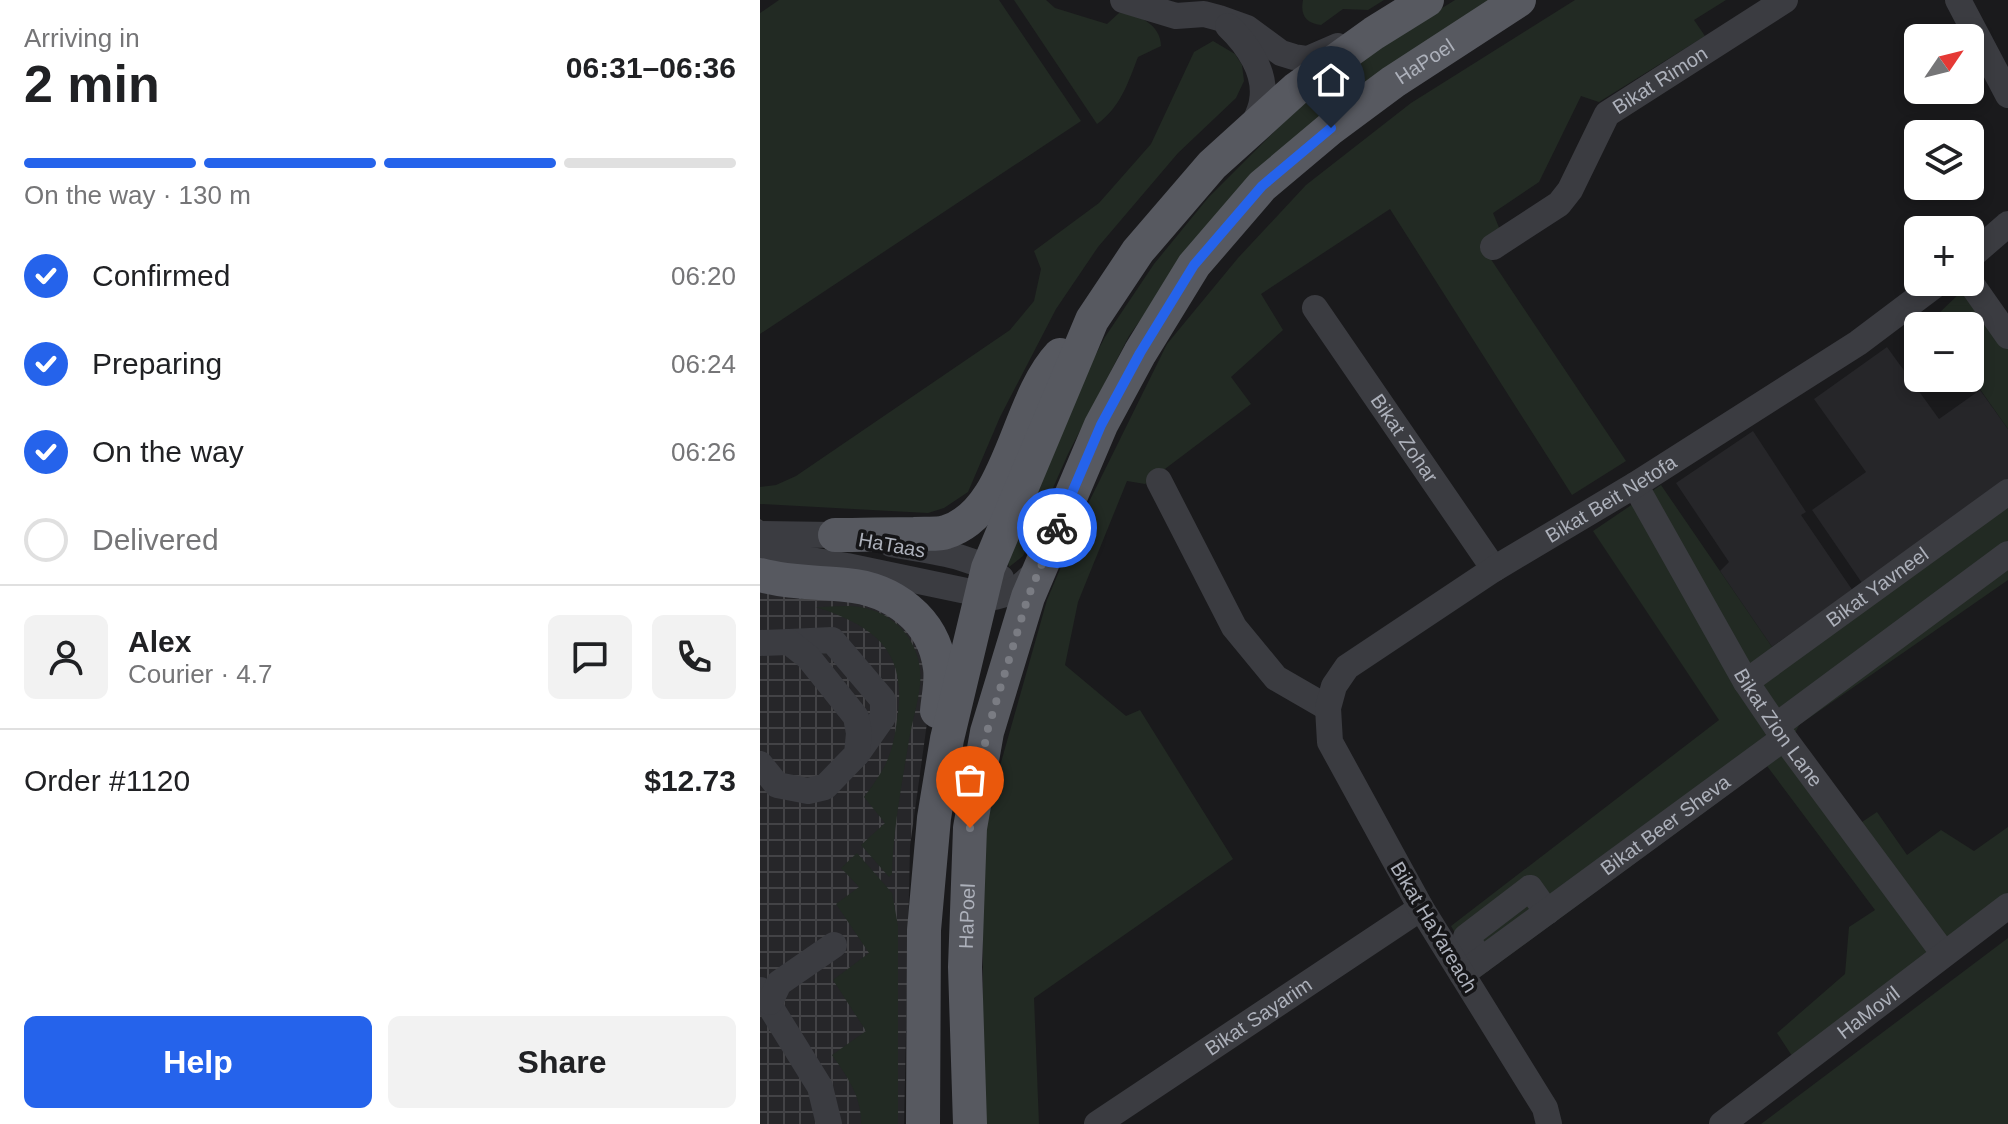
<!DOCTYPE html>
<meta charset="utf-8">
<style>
body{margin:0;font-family:Arial,sans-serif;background:#f2f2f2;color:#202124;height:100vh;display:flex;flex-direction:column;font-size:30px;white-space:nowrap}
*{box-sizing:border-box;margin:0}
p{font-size:26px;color:#757577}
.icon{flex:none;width:44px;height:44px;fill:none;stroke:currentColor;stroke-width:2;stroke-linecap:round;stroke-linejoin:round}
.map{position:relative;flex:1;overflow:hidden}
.panel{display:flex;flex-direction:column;background:#fff;width:760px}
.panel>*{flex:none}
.needle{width:52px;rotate:55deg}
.fabs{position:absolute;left:1144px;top:24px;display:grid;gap:16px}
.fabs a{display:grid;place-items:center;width:80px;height:80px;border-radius:12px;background:#fff;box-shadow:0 4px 12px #0003;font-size:40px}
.pin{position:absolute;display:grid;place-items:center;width:68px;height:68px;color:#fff;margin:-82px -34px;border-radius:50% 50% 50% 0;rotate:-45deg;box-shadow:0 0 8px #0007}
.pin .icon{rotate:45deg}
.courier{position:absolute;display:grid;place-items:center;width:80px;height:80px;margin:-40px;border:6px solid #2563eb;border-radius:50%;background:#fff;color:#222;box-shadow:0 2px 10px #0007}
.overview em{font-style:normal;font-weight:700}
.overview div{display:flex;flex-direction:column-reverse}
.overview{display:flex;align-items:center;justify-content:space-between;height:136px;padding:0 24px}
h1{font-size:52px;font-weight:700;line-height:60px}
.bar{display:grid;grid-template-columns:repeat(4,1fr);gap:12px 8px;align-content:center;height:96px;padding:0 24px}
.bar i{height:10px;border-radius:6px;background:#e0e0e0}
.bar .on{background:#2563eb}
.bar p{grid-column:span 4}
.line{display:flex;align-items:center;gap:20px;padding:0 24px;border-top:2px solid #e0e0e0}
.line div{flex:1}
.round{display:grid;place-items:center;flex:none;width:84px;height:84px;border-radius:12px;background:#f2f2f2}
ol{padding:0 24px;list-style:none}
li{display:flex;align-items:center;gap:24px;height:88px}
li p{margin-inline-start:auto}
li .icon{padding:8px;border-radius:50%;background:#2563eb;color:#fff;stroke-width:4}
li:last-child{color:#757577}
li i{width:44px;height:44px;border:4px solid #e0e0e0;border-radius:50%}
.button{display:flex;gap:16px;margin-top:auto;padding:16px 24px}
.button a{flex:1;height:92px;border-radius:12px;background:#2563eb;color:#fff;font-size:32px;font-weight:700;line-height:92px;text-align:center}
.button a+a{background:#f2f2f2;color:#202124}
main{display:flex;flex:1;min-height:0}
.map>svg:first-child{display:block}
.built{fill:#262629}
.industrial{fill:url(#industrial-grid)}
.green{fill:#222a23}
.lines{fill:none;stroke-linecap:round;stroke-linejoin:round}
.minor{stroke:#3b3c41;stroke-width:26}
.major{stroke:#575960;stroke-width:34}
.done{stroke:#7a7c83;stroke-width:8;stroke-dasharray:0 14.4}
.route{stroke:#2563eb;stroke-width:10}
.labels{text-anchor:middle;stroke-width:7;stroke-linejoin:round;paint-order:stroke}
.street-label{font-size:20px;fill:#adb1bb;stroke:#151517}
</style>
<main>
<section class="panel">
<div class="overview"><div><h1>2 min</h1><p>Arriving in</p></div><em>06:31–06:36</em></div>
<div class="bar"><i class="on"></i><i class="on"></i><i class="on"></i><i></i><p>On the way · 130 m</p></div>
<ol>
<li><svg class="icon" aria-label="check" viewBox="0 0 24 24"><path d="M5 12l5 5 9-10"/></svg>Confirmed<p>06:20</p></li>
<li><svg class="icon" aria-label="check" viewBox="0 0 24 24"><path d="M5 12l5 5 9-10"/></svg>Preparing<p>06:24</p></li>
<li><svg class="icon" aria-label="check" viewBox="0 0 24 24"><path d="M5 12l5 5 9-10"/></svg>On the way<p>06:26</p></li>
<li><i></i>Delivered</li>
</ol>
<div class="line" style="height:144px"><a class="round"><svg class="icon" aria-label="person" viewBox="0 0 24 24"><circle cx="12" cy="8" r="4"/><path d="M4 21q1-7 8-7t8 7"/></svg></a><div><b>Alex</b><p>Courier · 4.7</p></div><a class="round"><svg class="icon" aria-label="chat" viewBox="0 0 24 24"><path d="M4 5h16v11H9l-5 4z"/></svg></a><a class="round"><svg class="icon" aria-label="phone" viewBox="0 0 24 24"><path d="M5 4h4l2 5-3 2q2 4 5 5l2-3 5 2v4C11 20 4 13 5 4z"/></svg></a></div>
<div class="line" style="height:104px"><div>Order #1120</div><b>$12.73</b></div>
<div class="button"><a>Help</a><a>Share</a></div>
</section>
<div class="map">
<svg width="1248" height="1124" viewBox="0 0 1248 1124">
<defs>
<pattern id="industrial-grid" width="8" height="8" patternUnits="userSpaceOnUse" patternTransform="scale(2)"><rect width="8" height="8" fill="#262629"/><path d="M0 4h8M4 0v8" fill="none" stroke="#434346"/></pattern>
</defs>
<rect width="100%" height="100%" fill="#1a1a1c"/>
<path class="built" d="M1127,347L1179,419L1220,390L1248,429V479L1102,583L1052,510L1106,472L1054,399Z
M993,431L1046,512L1041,515L1093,591L1012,647L960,571L969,562L916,483Z"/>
<path class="industrial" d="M0,519L141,613L164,646L170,701L150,846L144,1124H0Z"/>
<path class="green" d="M19,0H239L321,121L0,334V13Z
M254,0H286L295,8L347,24L359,13C379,14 401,25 401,46L378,57C368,83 360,108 337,124Z
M543,0H624L608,10L583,9L561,25C546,23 540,15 543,0Z
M695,0H735L426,256L369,336L308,454L263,556L249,567L248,562L308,407L345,337L394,264L448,198L546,100L642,33Z
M815,0H966L934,20L945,36L839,102L821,96L779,182L733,213L740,230L720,243L866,461L812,495L630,209L501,294L523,330L471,377L491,404L385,484L367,481L318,602L305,665L366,716L380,710L473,859L274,998L279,1124H223V826L287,600L325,510L407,344L478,258L546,185L651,103Z
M453,41L475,54L482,65L484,81L476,98L418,153L338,247L296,309L240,417L208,492L184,508L168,513L0,504V487L16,485L36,476L250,330L274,301L281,269L274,251L339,203L391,144L434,52Z
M1206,287L1248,344V429L1210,375V326H1178L1173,319Z
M1248,479V580L1039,725L1034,735L1099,824L1117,812L1147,855L1181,830L1214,851L1248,827V901L1034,1059L1017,1033L1085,974L1089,927L1115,910L1007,766L720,977L691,926L959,720L833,531L901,485L1012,647Z
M56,607C71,607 90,604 105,608C141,616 164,649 160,685C158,704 152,722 149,740C142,783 133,830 132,874L129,877L101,845L125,823L104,797C129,764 133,753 138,712C146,648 111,625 56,607Z
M97,853L132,893L138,926V1124H101C102,1097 87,1076 72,1055L106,1031L73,980L109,953L76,904L99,887L81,868Z
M1248,938V1124H1001Z"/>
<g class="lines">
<g class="minor">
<path d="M363,0L416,16L444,14L459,18L487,28L521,53L534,57L548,59L578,46"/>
<path d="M1198,0L1248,95"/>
<path d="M468,26C488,45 507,73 502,101C501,109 496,119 493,126"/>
<path id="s1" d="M733,247L799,204L810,190L847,114L1025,0"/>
<path d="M1210,257L1248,224"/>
<path d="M1210,282L1248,336"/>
<path id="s2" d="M555,308L734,569"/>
<path d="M399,481L474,627L516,678L568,708"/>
<path id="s3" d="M875,485L986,682L1024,738L1184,954"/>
<path d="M0,534L75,535L92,538"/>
<path d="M131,544C166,551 214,554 241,578"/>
<path d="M0,560H51L87,566L235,597C255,592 265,584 278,569"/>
<path d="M29,642L72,640L123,700V717L97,754"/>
<path d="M0,643L29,642L48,657L96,717L99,733L97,754L65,787L48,791L17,785L0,764"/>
<path id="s4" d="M986,682L1248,492"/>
<path d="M1016,726L1248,554"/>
<path d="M721,960L706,937L770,888L787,912"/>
<path id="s5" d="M702,974L1024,738"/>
<path d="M0,990L60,1087L69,1124"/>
<path d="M10,1002L19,983L74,945"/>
<path id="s6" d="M337,1124L661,908"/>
<path id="s7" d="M789,1124L785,1108L661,908L570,742L568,708L574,686L587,667L734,569L875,485L1098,343L1179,282"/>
<path id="s8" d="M962,1124L1248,906"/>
</g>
<g class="major">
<path d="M75,535C102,535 128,534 155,534C165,533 177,535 186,532C251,512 255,403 300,355"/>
<path d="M0,575C29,583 57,582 86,585C132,589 174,619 180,668C182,682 178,698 177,711"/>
<path d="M163,1124L164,930L174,818L187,739L228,568L332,320L378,251L452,165L536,89L614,33L667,0"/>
<path id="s9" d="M210,1124L205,967L210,828L227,732L268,597L341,425L380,353L434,265L502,186L571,128L633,82L759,0"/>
</g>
</g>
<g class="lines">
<path class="done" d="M210,828L227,732L268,597L297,528"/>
<path class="route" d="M297,528L341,425L380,353L434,265L502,186L571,128"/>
</g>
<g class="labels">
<g class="street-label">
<text dy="7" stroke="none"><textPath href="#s9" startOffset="1216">HaPoel</textPath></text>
<text dy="7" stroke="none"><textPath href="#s1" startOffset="244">Bikat Rimon</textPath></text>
<text dy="7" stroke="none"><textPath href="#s2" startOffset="158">Bikat Zohar</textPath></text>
<text dy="7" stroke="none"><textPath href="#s7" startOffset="834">Bikat Beit Netofa</textPath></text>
<text transform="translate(132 545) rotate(10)" y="7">HaTaas</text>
<text dy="7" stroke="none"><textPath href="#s4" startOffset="162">Bikat Yavneel</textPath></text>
<text dy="7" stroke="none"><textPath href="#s3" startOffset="282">Bikat Zion Lane</textPath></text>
<text dy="7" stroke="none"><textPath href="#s5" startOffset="252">Bikat Beer Sheva</textPath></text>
<text dy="7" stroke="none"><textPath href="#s9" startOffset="208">HaPoel</textPath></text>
<text transform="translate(674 927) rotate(59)" y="7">Bikat HaYareach</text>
<text dy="7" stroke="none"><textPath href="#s8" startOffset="184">HaMovil</textPath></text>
<text dy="7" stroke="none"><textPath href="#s6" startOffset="194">Bikat Sayarim</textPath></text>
</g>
</g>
</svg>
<div class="fabs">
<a><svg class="needle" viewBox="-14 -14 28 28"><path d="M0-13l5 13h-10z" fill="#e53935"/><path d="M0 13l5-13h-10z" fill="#757577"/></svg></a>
<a><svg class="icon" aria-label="layers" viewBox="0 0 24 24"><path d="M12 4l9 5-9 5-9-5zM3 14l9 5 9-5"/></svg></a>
<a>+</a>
<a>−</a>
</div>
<div class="pin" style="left:210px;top:828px;background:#ea580c"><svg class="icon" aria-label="bag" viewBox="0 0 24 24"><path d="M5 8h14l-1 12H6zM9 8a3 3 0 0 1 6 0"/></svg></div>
<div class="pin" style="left:571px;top:128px;background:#1f2937"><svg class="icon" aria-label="home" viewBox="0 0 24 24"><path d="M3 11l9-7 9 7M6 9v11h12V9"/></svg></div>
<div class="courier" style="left:297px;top:528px"><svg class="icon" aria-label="bike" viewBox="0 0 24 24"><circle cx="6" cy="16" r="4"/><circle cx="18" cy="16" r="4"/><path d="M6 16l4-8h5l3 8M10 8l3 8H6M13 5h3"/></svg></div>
</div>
</main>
